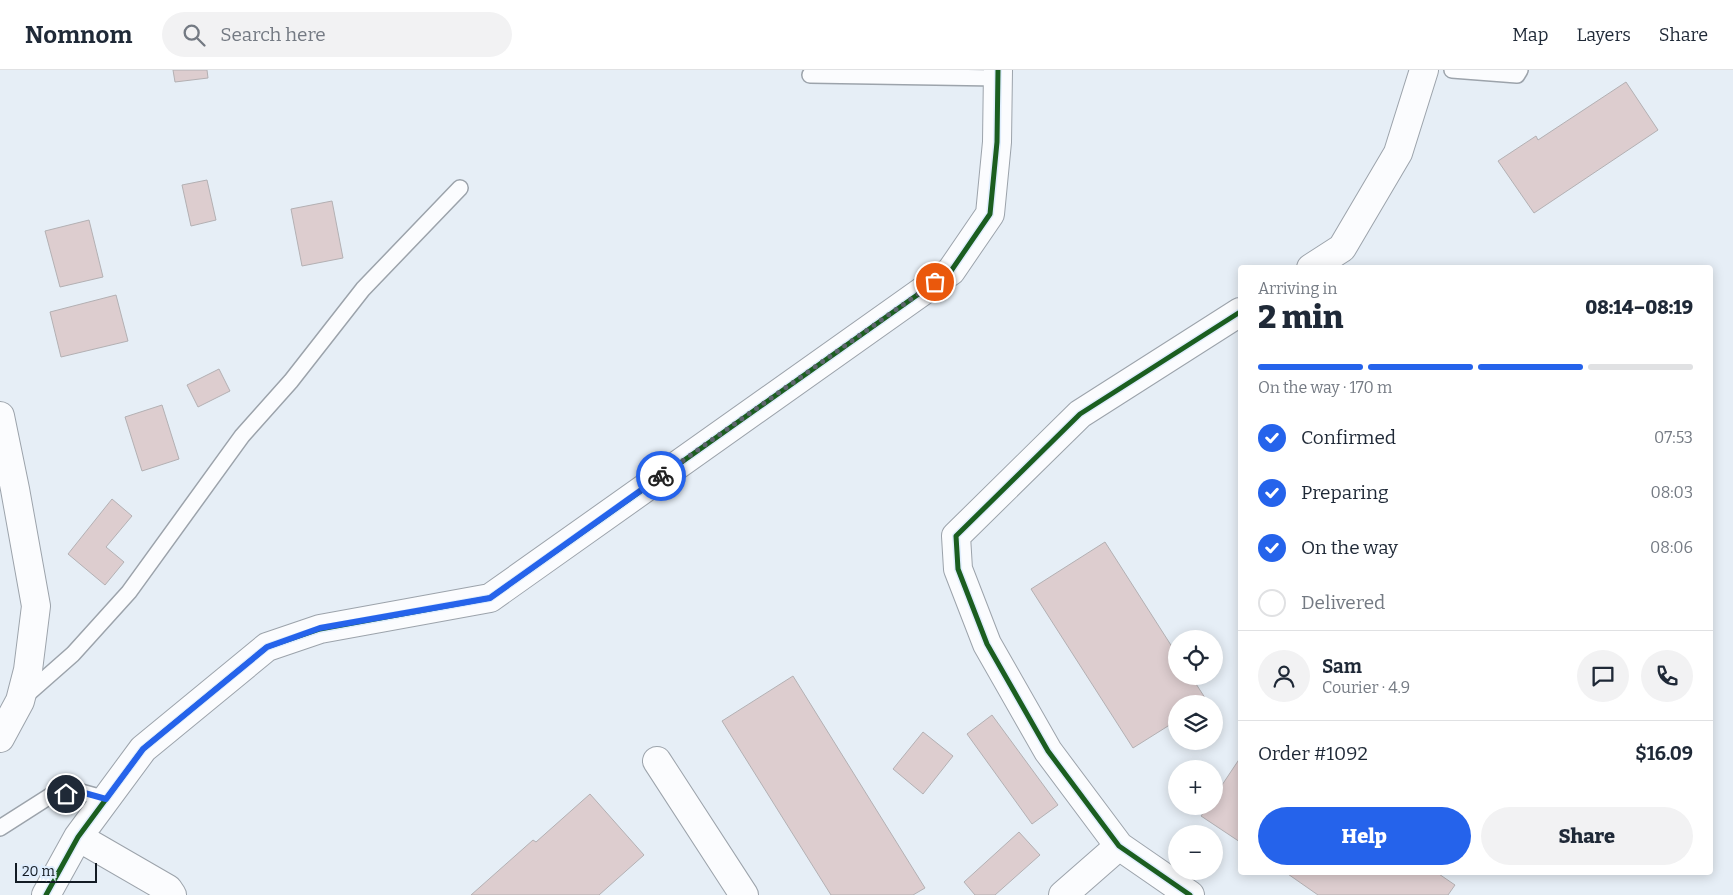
<!DOCTYPE html>
<meta charset="utf-8">
<style>
body{margin:0;font-family:Bitter,serif;background:#f2f2f3;color:#1f2937;height:100vh;display:flex;flex-direction:column;font-size:19px;white-space:nowrap}
*{box-sizing:border-box;margin:0}
p{font-size:16px;color:#747a83}
.icon{flex:none;width:28px;height:28px;fill:none;stroke:currentColor;stroke-width:2;stroke-linecap:round;stroke-linejoin:round}
.map{position:relative;flex:1;overflow:hidden}
.side{position:absolute;left:1238px;top:195px;width:475px;height:610px;display:flex;flex-direction:column;background:#fff;border-radius:5px;box-shadow:0 2px 12px #0003}
.side>*{flex:none}
.buttons{position:absolute;left:1168px;top:560px;display:grid;gap:10px}
.buttons a{display:grid;place-items:center;width:55px;height:55px;border-radius:50%;background:#fff;box-shadow:0 2px 12px #0003;font-size:25px}
.scale{position:absolute;left:15px;bottom:12px;width:82px;box-sizing:border-box;padding-left:5px;border:2px solid #131b24;border-top:0;font-size:14px;line-height:18px;white-space:nowrap;color:#131b24;-webkit-text-stroke:4px #dfedfd;paint-order:stroke}
.pin{position:absolute;display:grid;place-items:center;width:42px;height:42px;color:#fff;margin:-21px;border:2px solid #fff;border-radius:50%;box-shadow:0 1px 5px #0007}
.courier{position:absolute;display:grid;place-items:center;width:50px;height:50px;margin:-25px;border:4px solid #2563eb;border-radius:50%;background:#fff;color:#222;box-shadow:0 1px 6px #0007}
.head em{font-style:normal;font-weight:800}
.head div{display:flex;flex-direction:column-reverse}
.head{display:flex;align-items:center;justify-content:space-between;height:85px;padding:0 20px}
h1{font-size:32px;font-weight:800;line-height:38px}
.bar{display:grid;grid-template-columns:repeat(4,1fr);gap:8px 5px;align-content:center;height:60px;padding:0 20px}
.bar i{height:6px;border-radius:4px;background:#e0e1e3}
.bar .on{background:#2563eb}
.bar p{grid-column:span 4}
.line{display:flex;align-items:center;gap:12px;padding:0 20px;border-top:1px solid #e0e1e3}
.line div{flex:1}
.round{display:grid;place-items:center;flex:none;width:52px;height:52px;border-radius:26px;background:#f2f2f3}
ol{padding:0 20px;list-style:none}
li{display:flex;align-items:center;gap:15px;height:55px}
li p{margin-inline-start:auto}
li .icon{padding:5px;border-radius:50%;background:#2563eb;color:#fff;stroke-width:4}
li:last-child{color:#747a83}
li i{width:28px;height:28px;border:2px solid #e0e1e3;border-radius:50%}
.cta{display:flex;gap:10px;margin-top:auto;padding:10px 20px}
.cta a{flex:1;height:58px;border-radius:30px;background:#2563eb;color:#fff;font-size:20px;font-weight:800;line-height:58px;text-align:center}
.cta a+a{background:#f2f2f3;color:#1f2937}
header{display:flex;align-items:center;gap:30px;box-sizing:border-box;height:70px;padding:0 25px;background:#fff;border-bottom:1px solid #e0e1e3}
header strong{font-size:24px}
nav{display:flex;gap:28px;margin-inline-start:auto;font-size:18px}
.search{width:350px;height:45px;background:#f2f2f3;display:flex;align-items:center;gap:12px;box-sizing:border-box;padding:0 18px;border-radius:28px;color:#747a83;font-size:19px}
.map>svg:first-child{display:block}
.building{fill:#ddcdcf;stroke:#b3b0b3}
.lines{fill:none;stroke-linecap:round;stroke-linejoin:round}
.lane-casing{stroke:#9ca3ab;stroke-width:18}
.street-casing{stroke:#9ca3ab;stroke-width:30}
.lane{stroke:#fbfcfe;stroke-width:15}
.street{stroke:#fbfcfe;stroke-width:28}
.cycleway-casing{stroke:#dfedfd;stroke-width:8}
.cycleway{stroke:#1b5e20;stroke-width:5}
.done{stroke:#5d656e;stroke-width:5;stroke-dasharray:0 9}
.route{stroke:#2563eb;stroke-width:6}
</style>
<header>
<strong>Nomnom</strong>
<div class="search"><svg class="icon" aria-label="search" viewBox="0 0 24 24"><circle cx="10" cy="10" r="6"/><path d="M15 15l6 6"/></svg>Search here</div>
<nav><a>Map</a><a>Layers</a><a>Share</a></nav>
</header>
<div class="map">
<svg width="1733" height="825" viewBox="0 0 1733 825">
<rect width="100%" height="100%" fill="#e6eef6"/>
<path class="building" d="M173,0H207L208,8L175,12Z
M1626,12L1658,60L1534,143L1498,91L1536,66L1538,70Z
M207,110L216,150L191,156L182,115Z
M332,131L343,188L302,196L291,139Z
M89,150L103,207L60,217L45,161Z
M116,225L128,271L61,287L50,242Z
M219,299L230,321L198,337L187,315Z
M162,335L179,389L142,401L125,347Z
M112,429L132,446L106,477L124,492L105,515L68,484Z
M1105,472L1176,583V606H1191L1207,631L1203,634H1176V651L1133,678L1031,519Z
M793,606L925,818L913,825H831L722,651Z
M992,645L1058,735L1032,754L967,664Z
M923,662L953,686L923,724L893,699Z
M1240,688V772L1201,746L1208,736H1214V727Z
M590,724L644,785L599,825H471L533,770L536,772Z
M1019,762L1040,785L995,825H975L964,812Z
M1285,802H1436L1455,815L1448,825H1318Z"/>
<g class="lines">
<g class="lane-casing">
<path id="lane" d="M1452,0L1517,5L1520,0
M810,5L998,8
M23,628L73,584L129,522L242,366L291,311L363,219L460,118
M0,758L50,726L81,722L106,729"/>
</g>
<g class="street-casing">
<path id="street" d="M1311,198L1342,178L1398,83L1424,0
M0,346L15,419L36,536L28,600L20,631L0,668
M657,691L744,825
M78,767L168,819L172,825
M46,825L78,767L143,679L267,577L320,559L490,528L951,201L990,144L997,72L998,0
M1063,825L1119,776
M1190,825L1119,776L1048,681L987,574L958,499L956,466L1080,344L1240,242"/>
</g>
<use href="#lane" class="lane"/>
<use href="#street" class="street"/>
<g class="cycleway-casing">
<path id="cycleway" d="M46,825L78,767L143,679L267,577L320,559L490,528L951,201L990,144L997,72L998,0
M1190,825L1119,776L1048,681L987,574L958,499L956,466L1080,344L1240,242"/>
</g>
<use href="#cycleway" class="cycleway"/>
</g>
<g class="lines">
<path class="done" d="M661,406L935,212"/>
<path class="route" d="M66,724L81,722L106,729L143,679L267,577L320,558L490,528L661,406"/>
</g>
</svg>
<div class="buttons">
<a><svg class="icon" aria-label="locate" viewBox="0 0 24 24"><circle cx="12" cy="12" r="6"/><path d="M12 2v4M12 18v4M2 12h4M18 12h4"/></svg></a>
<a><svg class="icon" aria-label="layers" viewBox="0 0 24 24"><path d="M12 4l9 5-9 5-9-5zM3 14l9 5 9-5"/></svg></a>
<a>+</a>
<a>−</a>
</div>
<div class="scale">20 m</div>
<div class="pin" style="left:935px;top:212px;background:#ea580c"><svg class="icon" aria-label="bag" viewBox="0 0 24 24"><path d="M5 8h14l-1 12H6zM9 8a3 3 0 0 1 6 0"/></svg></div>
<div class="pin" style="left:66px;top:724px;background:#1f2937"><svg class="icon" aria-label="home" viewBox="0 0 24 24"><path d="M3 11l9-7 9 7M6 9v11h12V9"/></svg></div>
<div class="courier" style="left:661px;top:406px"><svg class="icon" aria-label="bike" viewBox="0 0 24 24"><circle cx="6" cy="16" r="4"/><circle cx="18" cy="16" r="4"/><path d="M6 16l4-8h5l3 8M10 8l3 8H6M13 5h3"/></svg></div>
<section class="side">
<div class="head"><div><h1>2 min</h1><p>Arriving in</p></div><em>08:14–08:19</em></div>
<div class="bar"><i class="on"></i><i class="on"></i><i class="on"></i><i></i><p>On the way · 170 m</p></div>
<ol>
<li><svg class="icon" aria-label="check" viewBox="0 0 24 24"><path d="M5 12l5 5 9-10"/></svg>Confirmed<p>07:53</p></li>
<li><svg class="icon" aria-label="check" viewBox="0 0 24 24"><path d="M5 12l5 5 9-10"/></svg>Preparing<p>08:03</p></li>
<li><svg class="icon" aria-label="check" viewBox="0 0 24 24"><path d="M5 12l5 5 9-10"/></svg>On the way<p>08:06</p></li>
<li><i></i>Delivered</li>
</ol>
<div class="line" style="height:90px"><a class="round"><svg class="icon" aria-label="person" viewBox="0 0 24 24"><circle cx="12" cy="8" r="4"/><path d="M4 21q1-7 8-7t8 7"/></svg></a><div><b>Sam</b><p>Courier · 4.9</p></div><a class="round"><svg class="icon" aria-label="chat" viewBox="0 0 24 24"><path d="M4 5h16v11H9l-5 4z"/></svg></a><a class="round"><svg class="icon" aria-label="phone" viewBox="0 0 24 24"><path d="M5 4h4l2 5-3 2q2 4 5 5l2-3 5 2v4C11 20 4 13 5 4z"/></svg></a></div>
<div class="line" style="height:65px"><div>Order #1092</div><b>$16.09</b></div>
<div class="cta"><a>Help</a><a>Share</a></div>
</section>
</div>
